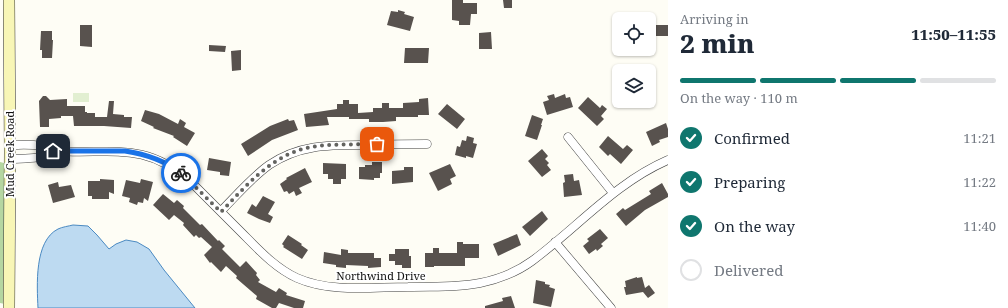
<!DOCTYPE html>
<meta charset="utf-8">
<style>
body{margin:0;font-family:"Noto Serif",serif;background:#f6f6f7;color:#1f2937;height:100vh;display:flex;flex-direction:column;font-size:15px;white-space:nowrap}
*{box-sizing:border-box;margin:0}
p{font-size:13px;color:#747a83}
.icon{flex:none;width:22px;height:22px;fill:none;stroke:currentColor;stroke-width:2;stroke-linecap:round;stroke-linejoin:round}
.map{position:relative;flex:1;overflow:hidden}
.side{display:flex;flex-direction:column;background:#fff;width:340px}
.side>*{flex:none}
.fabs{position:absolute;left:612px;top:12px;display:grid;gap:8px}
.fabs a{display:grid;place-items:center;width:44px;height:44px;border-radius:6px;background:#fff;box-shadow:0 1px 3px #0004;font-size:20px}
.pin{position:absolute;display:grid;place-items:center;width:34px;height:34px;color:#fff;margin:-17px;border-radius:8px;box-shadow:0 2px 6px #0006}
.courier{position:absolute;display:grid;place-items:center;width:40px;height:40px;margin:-20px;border:3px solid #1a73e8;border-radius:50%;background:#fff;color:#222;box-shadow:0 1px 5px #0007}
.head em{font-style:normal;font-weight:800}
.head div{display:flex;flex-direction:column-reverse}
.head{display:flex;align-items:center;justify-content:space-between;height:68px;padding:0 12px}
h1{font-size:26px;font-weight:800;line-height:30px}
.bar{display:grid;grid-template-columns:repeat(4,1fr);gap:6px 4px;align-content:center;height:48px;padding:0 12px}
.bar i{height:5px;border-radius:3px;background:#e0e1e3}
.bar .selected{background:#0f766e}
.bar p{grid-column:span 4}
ol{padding:0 12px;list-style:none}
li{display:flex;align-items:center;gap:12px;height:44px}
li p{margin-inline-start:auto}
li .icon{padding:4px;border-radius:50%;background:#0f766e;color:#fff;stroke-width:4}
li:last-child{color:#747a83}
li i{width:22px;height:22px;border:2px solid #e0e1e3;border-radius:50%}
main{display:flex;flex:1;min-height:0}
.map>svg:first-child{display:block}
.forest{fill:#b5d6a1}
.pitch{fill:#e2efd1}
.water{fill:#bddaf1;stroke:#4b8ac2}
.building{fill:#58524e}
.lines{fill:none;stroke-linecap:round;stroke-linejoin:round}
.street-casing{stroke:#434343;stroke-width:9}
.secondary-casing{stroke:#323232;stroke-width:12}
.street{stroke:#fff;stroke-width:8}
.secondary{stroke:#f8f6b6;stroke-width:11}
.done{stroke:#636360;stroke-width:4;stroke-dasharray:0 7.2}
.route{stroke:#1a73e8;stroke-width:5}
.labels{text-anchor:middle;stroke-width:4;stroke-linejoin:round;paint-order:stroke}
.street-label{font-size:11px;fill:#101010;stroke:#fff}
</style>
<main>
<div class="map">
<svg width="668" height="308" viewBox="0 0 668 308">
<rect width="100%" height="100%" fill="#fefdf5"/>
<path class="forest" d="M0,162L4,163L5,304L0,303Z"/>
<path class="pitch" d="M73,93H89V102H73Z"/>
<path class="water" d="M73,225L88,226L97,235L109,249L116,244L126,240L137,242L149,249L164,270L195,308H38C37,286 34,241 58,229C62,227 69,226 73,225Z"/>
<path class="building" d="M452,0H463V3H477V14H471L470,25H459V21L452,20Z
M503,0H512V8H504Z
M398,10L405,12L404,14L414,17L410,31L387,25L391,11L398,12Z
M80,25H92V47L80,46Z
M655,25H668V36H655Z
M41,31H52V40H53L52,58H42V50H40Z
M491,32L492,49H479V33Z
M209,45L226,46L225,52L209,51Z
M405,48H429L428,63H404Z
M241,50V70L232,71L231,51Z
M554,94L555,98L565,94L566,98L570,97L573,107L547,115L543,102L549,100L547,96Z
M43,96H46L50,100L67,99V106H85V112H87V113H95V117H107L109,101H114L113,114L124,115V117H132L131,128L104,126H74L73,116H61V118L49,119V127H40L39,101Z
M588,97L600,108L602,105L607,109L601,116L604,119L597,126L578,108Z
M428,98L429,115H418V117H396V121L383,122H369V119H349V117H327L329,125L306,127L304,114L337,109V104H343V100H349V104H358V113L373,112V108H382V103H389V108H403V103L419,102V99Z
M447,104L465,119L457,129L438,114Z
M145,110L159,114L178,124L180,119L186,123L184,127L195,133L187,146L173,137L174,136L153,128L154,127L141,121Z
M532,115L543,119L541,125H542L537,140L525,136Z
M288,119L289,121L294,120L298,130L272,140L248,156L241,144L270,126Z
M666,123L668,129V137L659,140L660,142L652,146L646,132Z
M467,136L474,138L473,143L477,144L473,158L466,156V158L455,155L457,146L460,147L462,140L466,141Z
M608,136L623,149L627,145L633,150L621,164L610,154L608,156L599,147Z
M542,149L548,156L545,159L549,163L547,165L551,170L542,177L528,161Z
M209,158L231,162L229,176L220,175V172L207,170Z
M372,162H382V173H380V178H374V180L359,179V167H365V165H372Z
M323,163L346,164V179H341V184H333V179H328V174H323Z
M450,164L456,176L450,179L452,184L438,191L429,173Z
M404,167H413V182L392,184V171L404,170Z
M305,168L312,182L299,188L302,193L296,196L294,191L289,194L287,191L284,192L280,184L287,179L286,178Z
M573,174L574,181L579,180L582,195L564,197L563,183L565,182L564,175Z
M100,179L114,180V194L109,192V199H92V196H88V181H100Z
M141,179L153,182L148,201L144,198L143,203L138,202L137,205L129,202L130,198L122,196L126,180L140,183Z
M58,182L59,187L71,185L75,197L53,203L48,185Z
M662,183L668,194V197L645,210L626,226L616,214L623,208L625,210L651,194L649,191Z
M163,194L174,203L177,200L184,206L183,208L200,225L202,224L218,241L219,240L225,246L222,249L240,267L246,261L257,273L256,275L260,280L258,282L276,292L279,288L287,293L286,295L305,301L303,308H294L279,303L276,308H272L256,299L257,296L236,278L237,276L226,266L221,272L211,262L210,263L204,255L212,247L201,237L199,238L196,235L194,237L183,225L184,223L174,215L169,220L153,205Z
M263,196L275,202L268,214L273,217L270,223L259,219L247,213L252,204L256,207Z
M542,211L548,219L530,236L522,227Z
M600,229L608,238L601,244L603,246L597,251L596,249L589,254L583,246L589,241L587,239Z
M517,234L521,245L498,256L493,244Z
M288,235L302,244L301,245L308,250L302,259L283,247L284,246L282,244Z
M457,242H463V244H479V258H465V266H434V267H425V253H433V248H439V253H457Z
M341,249L348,250V253H374V258H381V267L368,268V266L346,265V268L336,267V265L323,263L324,252L341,255Z
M395,249H409V256H411V268H402V265H395V261H389V254H395Z
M637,277V278L642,277L645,288L649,285L655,293L648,298L643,292L626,295L624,287H626L625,281Z
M536,280L545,282V284L550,285L549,287L555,289L551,307L533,303Z
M511,296L515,308H485V306L503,301L502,298Z"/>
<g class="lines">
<g class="street-casing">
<path id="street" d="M568,137L613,193
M10,145C20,145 31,144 41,146C46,148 50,151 55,151C110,155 143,140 190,181C207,198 224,215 241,232C258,249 275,268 297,278C331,293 372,287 408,287C432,286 456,288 480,283C499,279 517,272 532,261C578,227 615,183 668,160
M10,159C25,158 41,160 53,151
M221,211C236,196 251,178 269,165C300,144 330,145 366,145C386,144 406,144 427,144
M555,242L611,308"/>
</g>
<g class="secondary-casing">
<path id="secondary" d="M9,0L10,152L9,308"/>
</g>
<use href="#street" class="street"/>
<use href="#secondary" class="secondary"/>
</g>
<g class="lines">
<path class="done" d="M181,173L221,212C246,186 270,157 306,148C329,143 354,145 377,144"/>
<path class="route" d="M53,151H125C145,154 164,160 181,173"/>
</g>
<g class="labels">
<g class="street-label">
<text transform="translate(10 154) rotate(-90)" y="4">Mud Creek Road</text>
<text x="381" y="280">Northwind Drive</text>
</g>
</g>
</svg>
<div class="fabs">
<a><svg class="icon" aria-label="locate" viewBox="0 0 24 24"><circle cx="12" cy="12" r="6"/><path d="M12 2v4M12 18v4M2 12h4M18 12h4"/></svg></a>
<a><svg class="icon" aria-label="layers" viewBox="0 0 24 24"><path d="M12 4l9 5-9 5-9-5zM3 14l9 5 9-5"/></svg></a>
</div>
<div class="pin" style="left:377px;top:144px;background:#ea580c"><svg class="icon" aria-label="bag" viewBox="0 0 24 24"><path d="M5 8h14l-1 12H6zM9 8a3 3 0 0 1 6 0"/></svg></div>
<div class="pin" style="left:53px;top:151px;background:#1f2937"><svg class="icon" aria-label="home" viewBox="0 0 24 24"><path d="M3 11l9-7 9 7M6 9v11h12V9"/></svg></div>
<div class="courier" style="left:181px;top:173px"><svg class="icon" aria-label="bike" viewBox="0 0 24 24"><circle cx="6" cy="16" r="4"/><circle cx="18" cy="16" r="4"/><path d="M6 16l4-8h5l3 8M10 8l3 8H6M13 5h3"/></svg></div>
</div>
<section class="side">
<div class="head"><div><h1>2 min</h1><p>Arriving in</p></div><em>11:50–11:55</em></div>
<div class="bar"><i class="selected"></i><i class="selected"></i><i class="selected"></i><i></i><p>On the way · 110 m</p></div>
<ol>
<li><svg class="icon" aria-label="check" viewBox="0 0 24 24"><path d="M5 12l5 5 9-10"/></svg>Confirmed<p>11:21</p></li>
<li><svg class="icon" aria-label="check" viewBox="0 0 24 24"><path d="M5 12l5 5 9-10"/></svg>Preparing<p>11:22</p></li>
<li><svg class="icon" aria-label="check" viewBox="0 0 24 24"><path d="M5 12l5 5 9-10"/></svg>On the way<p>11:40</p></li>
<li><i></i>Delivered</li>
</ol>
</section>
</main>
